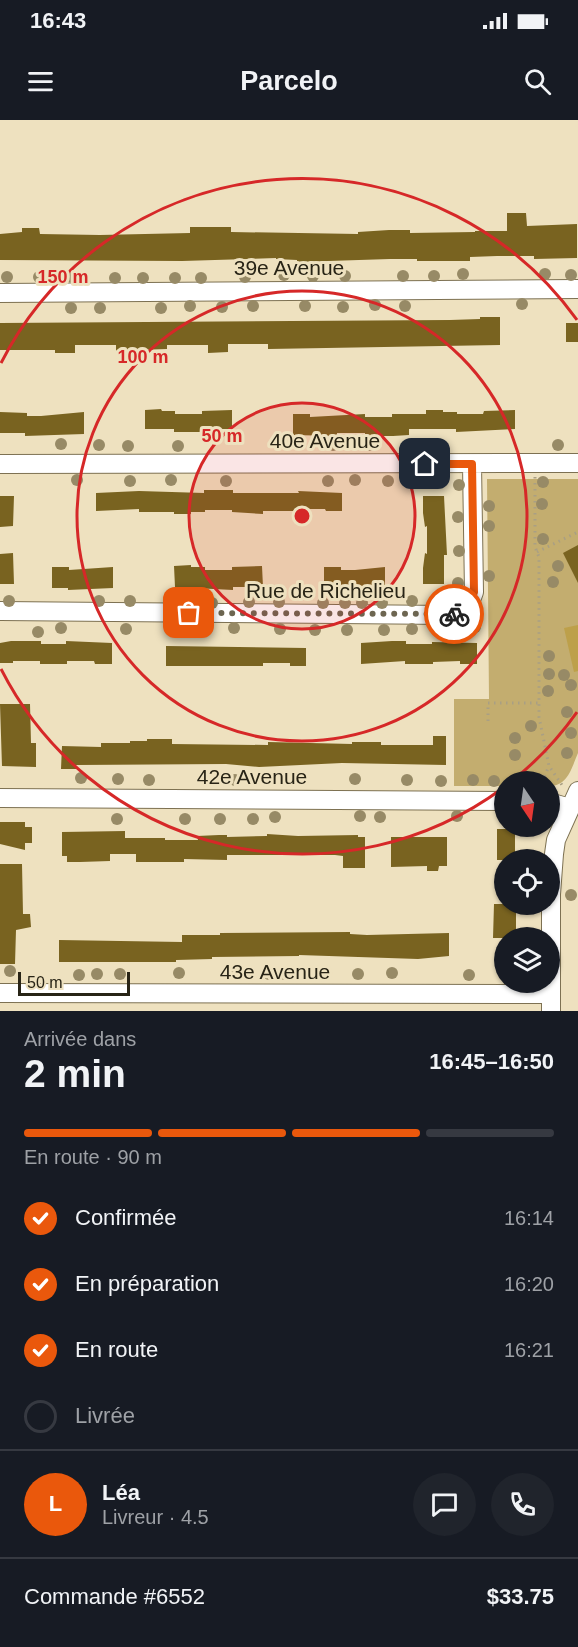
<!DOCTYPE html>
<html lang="fr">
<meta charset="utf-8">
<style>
body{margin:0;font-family:Helvetica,sans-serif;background:#20242c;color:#f1f3f6;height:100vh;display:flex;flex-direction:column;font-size:22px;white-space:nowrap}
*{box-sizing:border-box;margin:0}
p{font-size:20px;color:#9ea1a6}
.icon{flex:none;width:33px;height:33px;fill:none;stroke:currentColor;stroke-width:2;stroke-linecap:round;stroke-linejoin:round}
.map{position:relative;height:891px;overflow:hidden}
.side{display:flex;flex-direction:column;background:#171b24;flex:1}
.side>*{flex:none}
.needle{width:39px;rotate:167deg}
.controls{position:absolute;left:494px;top:651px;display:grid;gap:12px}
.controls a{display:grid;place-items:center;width:66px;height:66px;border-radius:50%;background:#171b24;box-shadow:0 2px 4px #0004;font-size:30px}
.scale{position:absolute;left:18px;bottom:15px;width:112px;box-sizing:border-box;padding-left:6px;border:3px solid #282416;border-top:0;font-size:16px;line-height:21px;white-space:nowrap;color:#282416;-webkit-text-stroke:4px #eee1bf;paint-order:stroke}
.pin{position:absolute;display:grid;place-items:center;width:51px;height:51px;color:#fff;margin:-26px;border-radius:12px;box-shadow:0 3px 9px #0006}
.courier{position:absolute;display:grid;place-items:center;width:60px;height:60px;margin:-30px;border:4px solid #ea580c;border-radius:50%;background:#fff;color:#222;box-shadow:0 2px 8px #0007}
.overview em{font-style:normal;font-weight:600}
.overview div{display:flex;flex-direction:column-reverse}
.overview{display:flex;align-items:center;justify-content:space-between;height:102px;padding:0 24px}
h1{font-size:39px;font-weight:600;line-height:45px}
.bar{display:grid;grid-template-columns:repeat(4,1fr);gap:9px 6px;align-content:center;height:72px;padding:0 24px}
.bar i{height:8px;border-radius:4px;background:#363941}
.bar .on{background:#ea580c}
.bar p{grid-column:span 4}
.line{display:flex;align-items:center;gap:15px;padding:0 24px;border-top:2px solid #363941}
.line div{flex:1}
.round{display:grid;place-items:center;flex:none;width:63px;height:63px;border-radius:32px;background:#20242c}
ol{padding:0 24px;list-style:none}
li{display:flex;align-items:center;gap:18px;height:66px}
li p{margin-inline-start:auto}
li .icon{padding:6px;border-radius:50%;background:#ea580c;color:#fff;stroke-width:4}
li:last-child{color:#9ea1a6}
li i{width:33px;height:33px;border:3px solid #363941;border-radius:50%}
.status{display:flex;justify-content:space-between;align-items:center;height:42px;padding:0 30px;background:#171b24;direction:ltr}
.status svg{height:16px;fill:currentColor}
header{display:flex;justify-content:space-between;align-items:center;height:78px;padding:0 24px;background:#171b24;font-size:27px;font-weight:600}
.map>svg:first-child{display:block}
.green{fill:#c3ad6f}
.water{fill:#bda04a}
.building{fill:#796320}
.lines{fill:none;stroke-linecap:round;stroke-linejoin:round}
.minor-casing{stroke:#7d7152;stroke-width:20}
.path{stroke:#a99f84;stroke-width:3;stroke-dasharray:1.5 4.5;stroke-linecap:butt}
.minor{stroke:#fff;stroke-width:18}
.tree{fill:#978a66}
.done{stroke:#6d6651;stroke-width:6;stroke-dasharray:0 10.8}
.route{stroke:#ea580c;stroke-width:8}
.ring{fill:none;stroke:#d62828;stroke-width:3}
.labels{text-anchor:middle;stroke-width:6;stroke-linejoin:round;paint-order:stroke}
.street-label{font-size:21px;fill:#282416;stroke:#eee1bf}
.centre{fill:#d62828;stroke:#eee1bf;stroke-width:3}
.ring-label{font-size:18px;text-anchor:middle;font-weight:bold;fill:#d62828;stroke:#eee1bf;stroke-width:6;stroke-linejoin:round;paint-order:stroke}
</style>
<div class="status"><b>16:43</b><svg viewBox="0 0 49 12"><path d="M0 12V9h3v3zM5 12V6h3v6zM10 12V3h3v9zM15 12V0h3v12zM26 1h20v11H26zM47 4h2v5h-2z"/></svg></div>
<header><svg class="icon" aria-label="menu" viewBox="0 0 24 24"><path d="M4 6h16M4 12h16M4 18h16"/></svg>Parcelo<svg class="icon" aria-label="search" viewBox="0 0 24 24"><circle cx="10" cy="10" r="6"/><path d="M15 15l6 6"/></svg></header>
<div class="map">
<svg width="578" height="891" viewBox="0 0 578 891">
<rect width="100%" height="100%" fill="#eee1bf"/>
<path class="green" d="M487,359H578V633C571,649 568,666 549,666V662H504V666H454V579H489Z"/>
<path class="water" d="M578,505V551L574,552L564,508Z"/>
<path class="building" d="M507,93H526L527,106L577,104V138L534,139V136H497L470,137V141H417V139H390L297,142V140L276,139V138L182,141L0,140V114L22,112V108H39L40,114L100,115L190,113V107H231V112L358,114V112L389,110H410V113L475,112V111H507Z
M480,197H500V225L268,229V224H228V232L208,233V225H167V229L136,230V233H116V225H75V233H55V230H0V203L450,200L480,199Z
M566,203H578V222H566Z
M161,289L162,291H175V294H202V291L232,290V309H202V312H174V309H145V290Z
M426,290H443V292H457V294H483L484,291L515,290V309L456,312V309H409V315L393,316H365V313H337V316L293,315V294H310V297L365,294V297H392V294H426Z
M0,292L27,293V296H41L84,292V314L25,316V313H0Z
M204,370H233V373H299L298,371L342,373V391H326L325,389H299V391H263V394L232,392V390H205V392H191V394H174V392H139V389L96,391V373L139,371L204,373Z
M0,376H14L13,406L0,407Z
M423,376H444L447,435H444V464H423V448L425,433L427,434V406L425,407L423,393Z
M578,425V463L563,433Z
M13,433L14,464H0V434Z
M191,445V447H205V450H232V447L262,446L263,467H233V470L175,467L174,446Z
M52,447H69V450L113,447V468L68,470V468H52Z
M324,447H341V450H355L385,447V469L324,468Z
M11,521H41V524H66V521L112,523V544H95L94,541H67V544H40V541H13V543H0V523Z
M392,521H406V524H432V522L477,523V544H460V541L433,542V544H405V541L361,544V523Z
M166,526L306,528V546H290V543H263V546H166Z
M0,584H30L31,623H36V647L2,646Z
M433,616H446V645L342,643L259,647L226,644L76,645V649H61L62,626L101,627V623H130V621H147V619H172V624L268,625V622L352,624V622H381V625H433Z
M0,702H25V707H32V723H25V730L0,724Z
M497,709H515V740H497Z
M125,711V718H165V720H198L197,716L219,715H227V717L267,716V714L298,716L358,715V717H365V748H343V736L335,735H227V740L184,739V742H136V734H110V741L80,742H67V736H62V712Z
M391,717H447V746H439L438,751H427V746L391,747Z
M0,744H22L23,794H30L31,807L16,810L15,844H0Z
M494,784H516V818H493Z
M350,812V814L367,815L449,813V836L418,839L299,835V836L212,837V839L176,840V842H59V820L182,822V815H220V813Z"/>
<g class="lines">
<g class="minor-casing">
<path id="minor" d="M0,173L578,169
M0,344L578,343
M0,491L449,495L468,488L474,472L472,344
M0,678L504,681
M549,682L570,688
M0,873L551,874
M551,891V774L554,734L556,720L578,671"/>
</g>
<path class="path" d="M535,357V427L539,437V597L549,646L562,665
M537,432L578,412
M488,601V583H539
M542,662L549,646"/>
<use href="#minor" class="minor"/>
</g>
<g class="tree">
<circle cx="463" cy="154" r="6"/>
<circle cx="545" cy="154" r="6"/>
<circle cx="284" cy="155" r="6"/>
<circle cx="571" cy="155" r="6"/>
<circle cx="313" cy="156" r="6"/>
<circle cx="345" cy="156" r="6"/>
<circle cx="403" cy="156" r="6"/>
<circle cx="434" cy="156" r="6"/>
<circle cx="7" cy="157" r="6"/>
<circle cx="39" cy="157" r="6"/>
<circle cx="72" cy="157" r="6"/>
<circle cx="245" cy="157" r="6"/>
<circle cx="115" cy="158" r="6"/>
<circle cx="143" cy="158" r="6"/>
<circle cx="175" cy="158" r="6"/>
<circle cx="201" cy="158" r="6"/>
<circle cx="522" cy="184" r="6"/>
<circle cx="375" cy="185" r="6"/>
<circle cx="190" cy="186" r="6"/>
<circle cx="253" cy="186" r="6"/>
<circle cx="305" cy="186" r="6"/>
<circle cx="405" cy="186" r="6"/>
<circle cx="222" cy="187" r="6"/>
<circle cx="343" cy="187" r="6"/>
<circle cx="71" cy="188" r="6"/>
<circle cx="100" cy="188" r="6"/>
<circle cx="161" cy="188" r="6"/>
<circle cx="61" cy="324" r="6"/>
<circle cx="99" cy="325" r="6"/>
<circle cx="333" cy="325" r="6"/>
<circle cx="369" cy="325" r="6"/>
<circle cx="558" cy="325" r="6"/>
<circle cx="128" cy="326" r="6"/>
<circle cx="178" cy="326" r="6"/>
<circle cx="77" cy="360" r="6"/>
<circle cx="171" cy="360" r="6"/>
<circle cx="355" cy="360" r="6"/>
<circle cx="130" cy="361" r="6"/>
<circle cx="226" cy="361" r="6"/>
<circle cx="328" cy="361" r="6"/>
<circle cx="388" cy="361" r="6"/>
<circle cx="543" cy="362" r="6"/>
<circle cx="459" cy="365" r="6"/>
<circle cx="542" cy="384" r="6"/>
<circle cx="489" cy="386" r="6"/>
<circle cx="458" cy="397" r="6"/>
<circle cx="489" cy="406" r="6"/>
<circle cx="543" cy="419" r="6"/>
<circle cx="459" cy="431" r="6"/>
<circle cx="558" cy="446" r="6"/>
<circle cx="489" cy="456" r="6"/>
<circle cx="553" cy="462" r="6"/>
<circle cx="458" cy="463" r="6"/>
<circle cx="9" cy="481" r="6"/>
<circle cx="99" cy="481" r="6"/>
<circle cx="130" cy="481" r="6"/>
<circle cx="412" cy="481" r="6"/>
<circle cx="173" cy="482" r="6"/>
<circle cx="249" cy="482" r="6"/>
<circle cx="279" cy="482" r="6"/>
<circle cx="212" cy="483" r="6"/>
<circle cx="323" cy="483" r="6"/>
<circle cx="345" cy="483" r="6"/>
<circle cx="362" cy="483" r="6"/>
<circle cx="382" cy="483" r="6"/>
<circle cx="475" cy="507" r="6"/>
<circle cx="61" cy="508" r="6"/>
<circle cx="205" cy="508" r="6"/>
<circle cx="234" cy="508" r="6"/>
<circle cx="126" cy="509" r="6"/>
<circle cx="280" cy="509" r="6"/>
<circle cx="412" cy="509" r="6"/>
<circle cx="441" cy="509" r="6"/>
<circle cx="315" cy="510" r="6"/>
<circle cx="347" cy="510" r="6"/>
<circle cx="384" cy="510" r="6"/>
<circle cx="38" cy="512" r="6"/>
<circle cx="549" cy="536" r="6"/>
<circle cx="549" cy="554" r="6"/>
<circle cx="564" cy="555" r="6"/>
<circle cx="571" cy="565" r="6"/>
<circle cx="548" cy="571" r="6"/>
<circle cx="567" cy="592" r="6"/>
<circle cx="531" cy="606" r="6"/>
<circle cx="571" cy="613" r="6"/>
<circle cx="515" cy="618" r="6"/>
<circle cx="567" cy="633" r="6"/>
<circle cx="515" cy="635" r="6"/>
<circle cx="81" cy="658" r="6"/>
<circle cx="118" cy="659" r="6"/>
<circle cx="355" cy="659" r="6"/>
<circle cx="149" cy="660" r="6"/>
<circle cx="235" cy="660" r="6"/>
<circle cx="287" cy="660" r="6"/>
<circle cx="407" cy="660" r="6"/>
<circle cx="473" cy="660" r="6"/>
<circle cx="441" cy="661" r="6"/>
<circle cx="494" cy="661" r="6"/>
<circle cx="360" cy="696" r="6"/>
<circle cx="457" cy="696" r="6"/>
<circle cx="275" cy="697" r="6"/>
<circle cx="380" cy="697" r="6"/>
<circle cx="117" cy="699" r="6"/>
<circle cx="185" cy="699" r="6"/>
<circle cx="220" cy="699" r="6"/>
<circle cx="253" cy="699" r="6"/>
<circle cx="571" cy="775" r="6"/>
<circle cx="10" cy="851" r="6"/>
<circle cx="179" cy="853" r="6"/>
<circle cx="392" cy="853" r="6"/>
<circle cx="97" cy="854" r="6"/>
<circle cx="120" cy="854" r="6"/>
<circle cx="234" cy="854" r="6"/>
<circle cx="269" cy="854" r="6"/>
<circle cx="284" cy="854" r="6"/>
<circle cx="323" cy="854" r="6"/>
<circle cx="358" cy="854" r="6"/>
<circle cx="79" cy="855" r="6"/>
<circle cx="469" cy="855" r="6"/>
</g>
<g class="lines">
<path class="done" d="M189,493L454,494"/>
<path class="route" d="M425,344H472L474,472L468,488L454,494"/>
</g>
<circle cx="302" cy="396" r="113" fill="#d62828" fill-opacity=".12"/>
<g class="ring">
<circle cx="302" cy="396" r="113"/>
<circle cx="302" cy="396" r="225"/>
<path d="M577 592A338 338 0 0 1 512 661M503 668A338 338 0 0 1 1 549M1 243A338 338 0 0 1 577 200"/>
</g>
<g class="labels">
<g class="street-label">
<text x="289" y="155">39e Avenue</text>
<text x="325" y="328">40e Avenue</text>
<text x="326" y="478">Rue de Richelieu</text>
<text x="252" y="664">42e Avenue</text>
<text x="275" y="859">43e Avenue</text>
</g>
</g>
<circle cx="302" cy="396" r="9" class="centre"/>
<g class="ring-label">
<text x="63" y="163">150 m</text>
<text x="143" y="243">100 m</text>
<text x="222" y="322">50 m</text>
</g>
</svg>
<div class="controls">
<a><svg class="needle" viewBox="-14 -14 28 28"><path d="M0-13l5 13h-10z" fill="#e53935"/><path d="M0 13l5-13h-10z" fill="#9ea1a6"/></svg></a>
<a><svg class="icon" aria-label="locate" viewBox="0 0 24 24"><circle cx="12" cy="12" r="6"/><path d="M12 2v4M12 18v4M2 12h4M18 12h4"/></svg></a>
<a><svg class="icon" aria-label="layers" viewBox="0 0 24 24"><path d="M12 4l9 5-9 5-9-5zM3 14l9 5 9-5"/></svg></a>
</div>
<div class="scale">50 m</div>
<div class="pin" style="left:189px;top:493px;background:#ea580c"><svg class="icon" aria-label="bag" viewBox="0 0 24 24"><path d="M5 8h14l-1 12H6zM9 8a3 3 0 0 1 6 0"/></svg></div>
<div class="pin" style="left:425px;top:344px;background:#1f2937"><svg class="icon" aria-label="home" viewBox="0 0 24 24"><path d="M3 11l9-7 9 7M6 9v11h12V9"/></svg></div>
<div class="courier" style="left:454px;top:494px"><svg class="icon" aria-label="bike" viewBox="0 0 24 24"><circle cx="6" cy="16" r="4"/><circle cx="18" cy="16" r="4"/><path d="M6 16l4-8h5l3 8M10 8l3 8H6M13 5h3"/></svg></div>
</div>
<section class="side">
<div class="overview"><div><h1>2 min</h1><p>Arrivée dans</p></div><em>16:45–16:50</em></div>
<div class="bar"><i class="on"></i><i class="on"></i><i class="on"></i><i></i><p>En route · 90 m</p></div>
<ol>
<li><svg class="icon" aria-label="check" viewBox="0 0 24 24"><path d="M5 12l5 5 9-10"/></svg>Confirmée<p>16:14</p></li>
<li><svg class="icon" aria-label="check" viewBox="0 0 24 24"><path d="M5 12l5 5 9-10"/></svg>En préparation<p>16:20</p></li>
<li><svg class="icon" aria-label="check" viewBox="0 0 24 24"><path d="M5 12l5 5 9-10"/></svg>En route<p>16:21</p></li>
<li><i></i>Livrée</li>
</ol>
<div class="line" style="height:108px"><b class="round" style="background:#ea580c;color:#fff">L</b><div><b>Léa</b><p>Livreur · 4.5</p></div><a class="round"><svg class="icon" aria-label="chat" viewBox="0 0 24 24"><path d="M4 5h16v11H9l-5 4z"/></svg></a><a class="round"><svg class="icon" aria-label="phone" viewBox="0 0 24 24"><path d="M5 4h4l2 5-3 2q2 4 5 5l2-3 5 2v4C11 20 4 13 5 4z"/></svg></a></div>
<div class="line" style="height:78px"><div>Commande #6552</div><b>$33.75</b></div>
</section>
